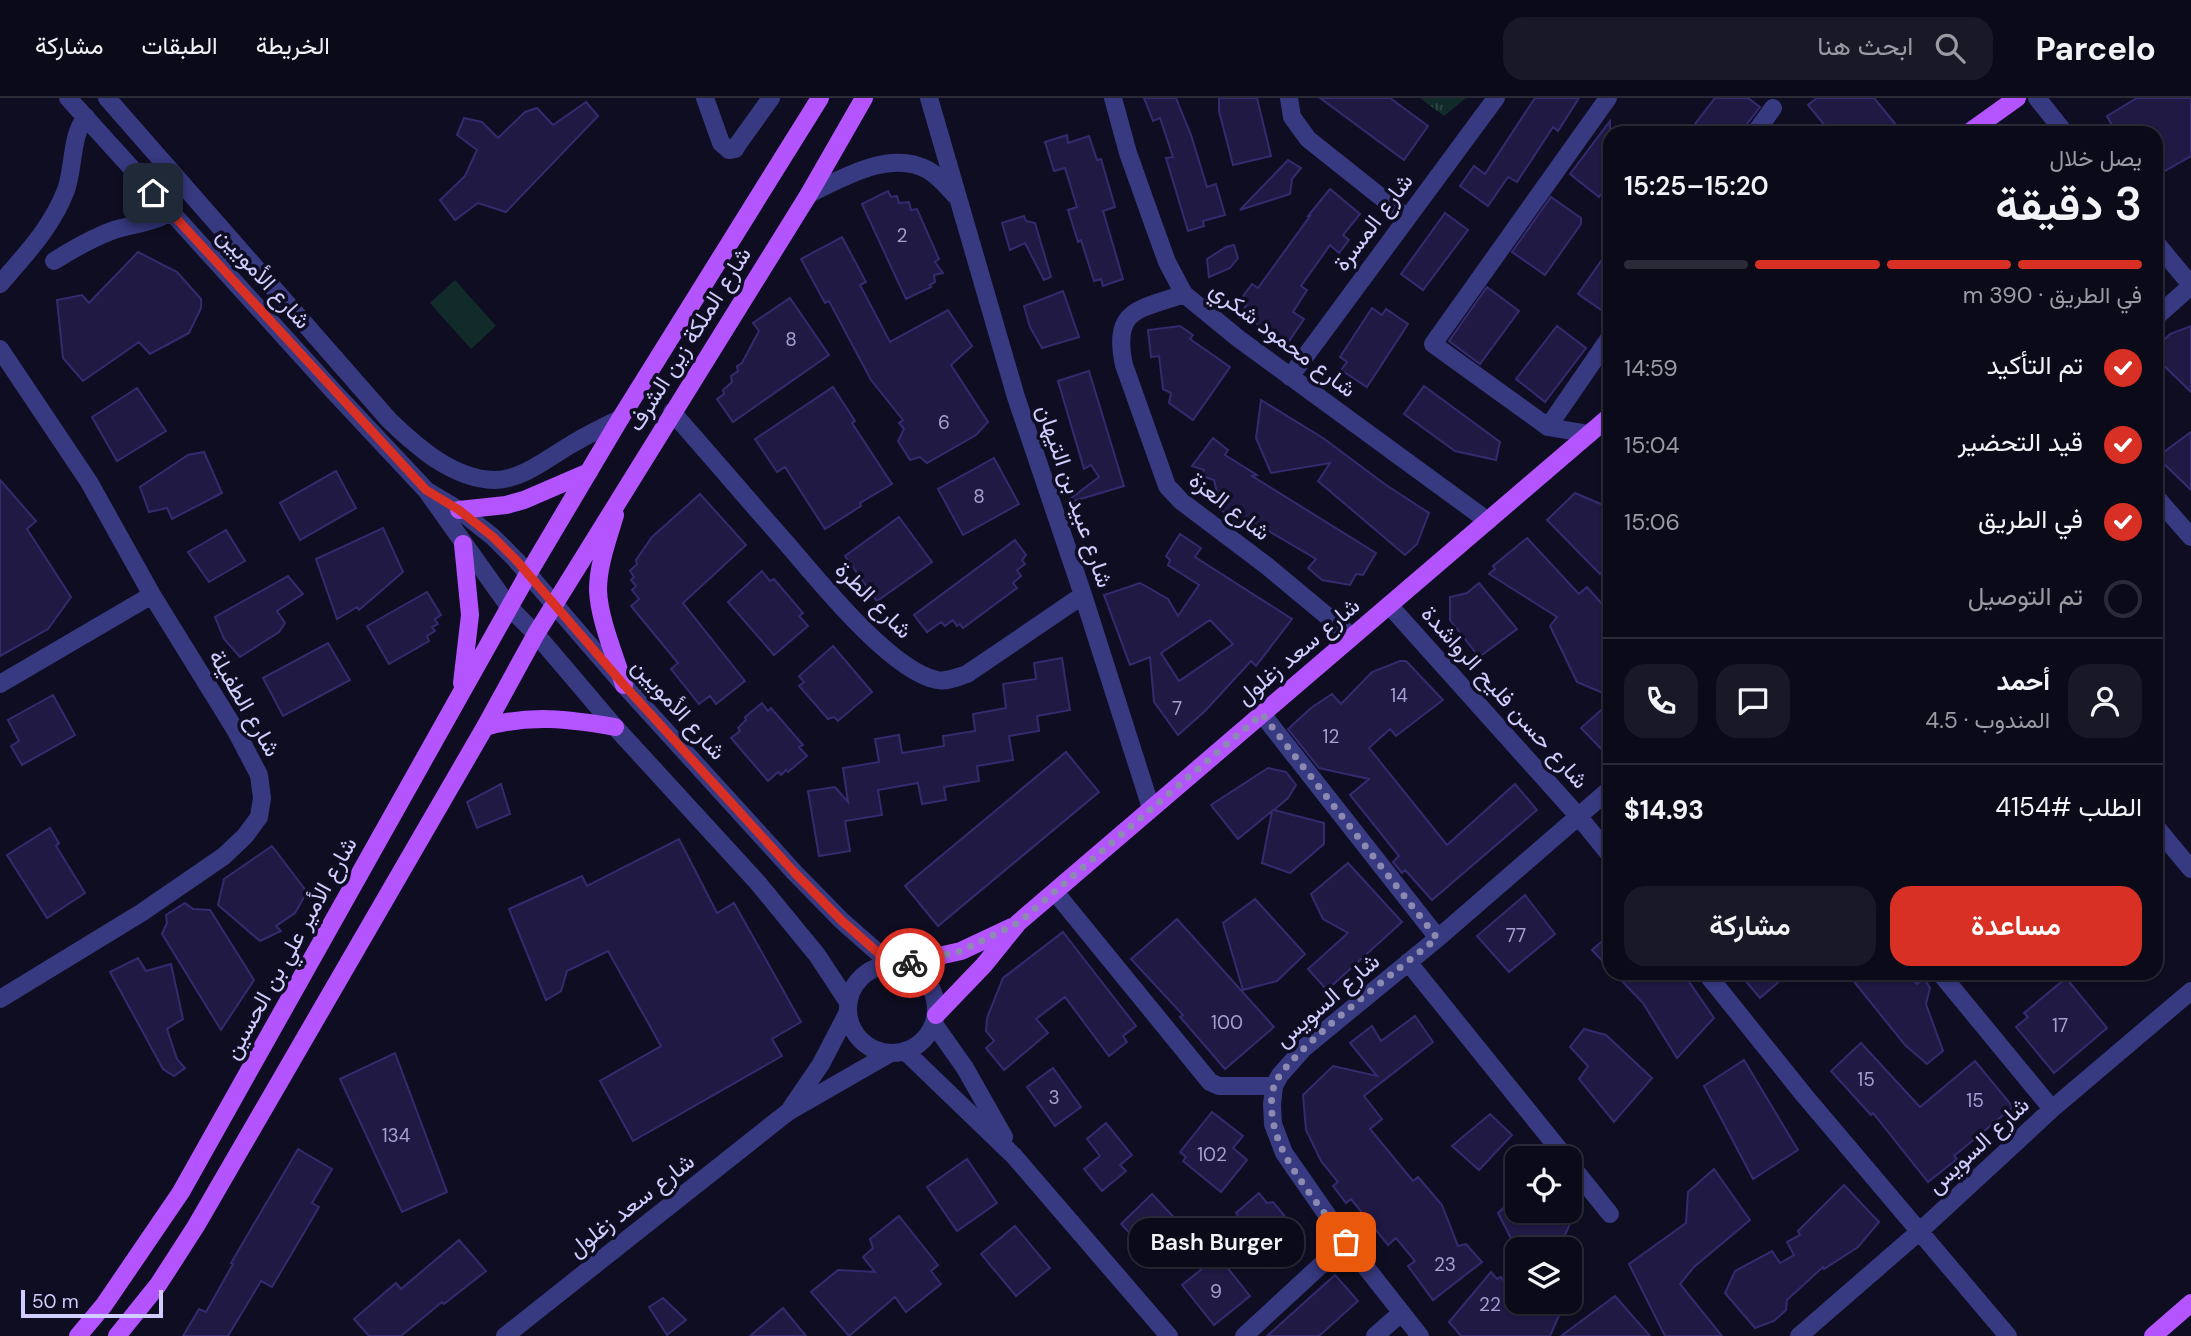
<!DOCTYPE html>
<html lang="ar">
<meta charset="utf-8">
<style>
body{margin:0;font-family:"DM Sans",Vazirmatn,sans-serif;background:#191826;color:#f1f3f6;direction:rtl;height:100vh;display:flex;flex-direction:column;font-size:26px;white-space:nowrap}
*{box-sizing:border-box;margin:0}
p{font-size:23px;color:#9a9aa2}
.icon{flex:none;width:38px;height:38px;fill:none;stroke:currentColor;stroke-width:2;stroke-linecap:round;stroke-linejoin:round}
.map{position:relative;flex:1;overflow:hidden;direction:ltr}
.side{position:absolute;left:1603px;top:28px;width:560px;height:854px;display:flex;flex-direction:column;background:#0b0a19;border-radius:21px;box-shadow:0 2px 5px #0004,0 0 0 2px #2b2b38;direction:rtl}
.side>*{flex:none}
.controls{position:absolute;left:1505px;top:1048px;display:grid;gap:14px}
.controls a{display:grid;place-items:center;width:77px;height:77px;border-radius:14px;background:#0b0a19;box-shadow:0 2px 5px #0004,0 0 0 2px #2b2b38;font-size:35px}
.scale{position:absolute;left:21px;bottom:18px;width:142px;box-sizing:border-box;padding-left:7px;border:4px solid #d0cdff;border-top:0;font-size:19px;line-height:24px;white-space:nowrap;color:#d0cdff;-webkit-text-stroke:5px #0f0d21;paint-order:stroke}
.pin{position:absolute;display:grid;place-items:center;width:60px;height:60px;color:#fff;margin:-30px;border-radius:14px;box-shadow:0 4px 10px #0006}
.courier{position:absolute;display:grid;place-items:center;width:70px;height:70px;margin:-35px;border:5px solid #d93025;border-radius:50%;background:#fff;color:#222;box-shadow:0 2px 9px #0007}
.bubble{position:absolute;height:49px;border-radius:21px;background:#0b0a19;box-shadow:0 2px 5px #0004,0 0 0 2px #2b2b38;font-size:23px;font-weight:600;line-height:49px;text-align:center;direction:rtl}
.summary em{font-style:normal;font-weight:600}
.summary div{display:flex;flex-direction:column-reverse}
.summary{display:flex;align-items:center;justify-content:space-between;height:119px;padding:0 21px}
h1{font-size:46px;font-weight:600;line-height:52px}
.bar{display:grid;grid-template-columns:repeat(4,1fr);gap:10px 7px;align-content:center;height:84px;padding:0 21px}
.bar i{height:9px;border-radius:5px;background:#2b2b38}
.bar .selected{background:#d93025}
.bar p{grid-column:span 4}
.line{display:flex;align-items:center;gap:18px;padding:0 21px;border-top:2px solid #2b2b38}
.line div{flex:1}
.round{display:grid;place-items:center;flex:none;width:74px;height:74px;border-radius:21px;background:#191826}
ol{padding:0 21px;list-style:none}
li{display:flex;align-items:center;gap:21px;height:77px}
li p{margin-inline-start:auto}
li .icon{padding:7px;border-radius:50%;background:#d93025;color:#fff;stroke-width:4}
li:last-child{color:#9a9aa2}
li i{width:38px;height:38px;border:4px solid #2b2b38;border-radius:50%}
.button{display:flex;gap:14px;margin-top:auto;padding:14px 21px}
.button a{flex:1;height:80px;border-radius:21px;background:#d93025;color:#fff;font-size:28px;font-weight:600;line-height:80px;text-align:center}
.button a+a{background:#191826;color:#f1f3f6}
header{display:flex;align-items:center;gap:42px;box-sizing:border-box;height:98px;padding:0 35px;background:#0b0a19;border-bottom:2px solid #2b2b38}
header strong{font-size:33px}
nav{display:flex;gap:38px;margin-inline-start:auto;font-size:24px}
.search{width:490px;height:63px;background:#191826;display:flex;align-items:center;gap:18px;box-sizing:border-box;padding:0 24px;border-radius:21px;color:#9a9aa2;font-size:26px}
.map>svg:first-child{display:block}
.grass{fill:url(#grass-tufts)}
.garden{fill:#102b29}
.building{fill:#1f1943;stroke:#342b6f;stroke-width:2;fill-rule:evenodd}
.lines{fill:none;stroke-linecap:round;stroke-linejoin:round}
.minor{stroke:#373981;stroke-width:18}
.major{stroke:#b454ff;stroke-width:18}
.done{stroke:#8c8ab1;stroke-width:7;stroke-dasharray:0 12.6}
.route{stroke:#d93025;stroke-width:9}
.labels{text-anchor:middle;stroke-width:7;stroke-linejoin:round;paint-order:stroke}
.number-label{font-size:19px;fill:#a4a0d0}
.street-label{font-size:23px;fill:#d0cdff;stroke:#0f0d21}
</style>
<header>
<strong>Parcelo</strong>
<div class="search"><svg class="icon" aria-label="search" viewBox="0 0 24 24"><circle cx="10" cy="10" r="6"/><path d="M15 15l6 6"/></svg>ابحث هنا</div>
<nav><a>الخريطة</a><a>الطبقات</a><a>مشاركة</a></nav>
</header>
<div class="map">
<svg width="2191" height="1238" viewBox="0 0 2191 1238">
<defs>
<pattern id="grass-tufts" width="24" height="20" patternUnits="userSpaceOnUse" patternTransform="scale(1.75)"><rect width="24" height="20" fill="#102b29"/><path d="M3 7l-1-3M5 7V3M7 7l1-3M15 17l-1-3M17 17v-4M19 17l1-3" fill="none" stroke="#324949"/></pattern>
</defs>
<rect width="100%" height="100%" fill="#0f0d21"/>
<path class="grass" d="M1420,0H1466L1444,18Z"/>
<path class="garden" d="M455,182L496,228L471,251L430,205Z"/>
<path class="building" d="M1144,0H1176L1191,37L1207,89L1216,86L1225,117L1203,123L1204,128L1188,133L1166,60L1173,59L1160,20L1153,23Z
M1219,0H1257L1271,58L1233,67L1219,13Z
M1320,0H1390L1428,28L1404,62Z
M1535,0H1579L1558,33L1553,29L1517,84L1508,79L1488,108L1460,88L1474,68L1485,76Z
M1715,0H1748L1760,9L1740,35H1688Z
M1817,0H1874L1897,28L1889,35H1831L1808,7Z
M2137,0H2191V58L2156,78V35H2116L2107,18Z
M586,4L598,18L506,114L478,105L455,122L440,102L465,78L477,52L457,37L464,20L482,24L498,40L525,14L537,10L553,27Z
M1610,23V84L1599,99L1570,76Z
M1067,37L1068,45L1089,38L1097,62L1101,61L1115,109L1103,113L1123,181L1103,188L1101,181L1094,183L1081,142L1078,144L1068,112L1077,109L1065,70L1054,73L1045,44Z
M1288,62L1301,70L1292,81L1290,96L1240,112Z
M1330,91L1360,116L1343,137L1349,142L1339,155L1330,147L1301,188L1307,192L1293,214L1304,221L1287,246L1241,215L1247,206L1243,198L1252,186L1258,190L1310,118H1308Z
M888,93L891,99L897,98L899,105L909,104L911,112L917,111L939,161L935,164L943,175L934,177L935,184L930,187L931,189L906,201L862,106Z
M1551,99L1581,120V126L1545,177L1512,154Z
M1445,115L1468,132L1423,192L1401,176Z
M1024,118L1026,123L1035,125L1051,179L1044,182L1025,145L1010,152L1002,125Z
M842,139L866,184L860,187L890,244L948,212L972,248L951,267L988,324L976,337L927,365L920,359L910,362L898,343L904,331L899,325L903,322L871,282L829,203L825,205L801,161Z
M1234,147L1238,160L1230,170L1209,179L1207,161L1226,149Z
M1610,150V218L1578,196Z
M138,154L177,174L201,201V210L189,235L150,256L139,244L83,283L63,260L57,202L82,197L89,205Z
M1487,189L1519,213L1480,266L1449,243Z
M1063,193L1079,239L1042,250L1030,229L1024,208Z
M790,200L829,257L733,324L717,301L724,296L723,292L732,284L731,278L738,273L737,268L742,265L759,233L753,225Z
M1372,210L1382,217L1386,211L1408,226L1367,289L1341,272L1347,264L1340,259Z
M1180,228L1193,237L1190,241L1230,269L1193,322L1169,305L1171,295L1163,291L1159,258L1151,259L1148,232Z
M1557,228L1586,250L1545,304L1516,281Z
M2191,228V294L2156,260V250L2170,236Z
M1089,273L1124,388L1067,405L1066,404L1099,379L1091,367L1084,371L1058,283Z
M1424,288L1500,344L1496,362L1455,353L1404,316Z
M833,289L855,323L852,325L892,386L860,405L861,408L825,431L785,369L777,374L755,341Z
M137,290L166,333L117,363L92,319Z
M1261,302L1323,340L1386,387L1429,415L1417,446L1405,457L1318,383L1330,365L1271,375L1256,340Z
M2191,334V392L2157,359Z
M1213,340L1228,352L1225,357L1257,377L1252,378L1376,455L1363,477L1356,476L1350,487L1322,482L1308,470L1316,461L1248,421L1244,429L1221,412L1214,382L1202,378L1204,372L1192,368Z
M204,354L222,395L172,421L167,410L149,414L140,389L188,357Z
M994,360L1019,406L963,437L938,391Z
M336,373L356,410L300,442L280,405Z
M0,382L36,423L27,431L71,499L48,531L0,558Z
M1575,395L1610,410V466L1600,476L1547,422Z
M700,396L746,447L683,505L745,583L716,606L710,598L699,606L671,571L678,565L631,508L639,501L632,492L636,488L631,482L634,479L630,473L637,466L636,462L652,439Z
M899,419L932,464L877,503L845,458Z
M383,430L403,474L359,512L357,509L337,521L316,461Z
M226,432L245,463L209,484L188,454Z
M1180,436L1201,450L1195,459L1292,521L1256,568L1251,563L1205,613L1178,637L1154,604L1150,559L1130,567L1104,497L1140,485L1168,501L1178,518L1199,487L1168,467L1170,462L1166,458ZM1210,522L1233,546L1179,583L1161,555Z
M1527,440L1579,496L1587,489L1610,515V598L1577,584L1550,528L1557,519L1489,476L1495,471L1493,468Z
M1015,442L1026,457L1022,462L1025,466L1017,472L1021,478L1013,485L1017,490L963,530L960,526L957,528L953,522L945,528L941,524L927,534L914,517Z
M762,473L770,483L774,481L803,515L799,518L808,528L774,557L728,504Z
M288,478L303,496L277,513L285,525L279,534L240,559L224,541L215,519Z
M1479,485L1517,531L1479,559L1450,522V499L1467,495Z
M427,494L441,517L435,521L438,526L432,529L435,533L427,538L429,543L389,566L367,528Z
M328,545L350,582L283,618L263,580Z
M833,548L872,594L838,623L834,619L828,621L799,588L804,584L799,578Z
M1062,560L1070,612L1037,618L1039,633L1009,638L1013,662L977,668L979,683L944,689L946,702L922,706L918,685L878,692L882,717L845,723L850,753L819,758L808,693L835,689L848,704L843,670L879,664L875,641L899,637L902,655L944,648L943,638L975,633L973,616L1006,610L1003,586L1036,581L1034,565Z
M1400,563H1406L1443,602L1396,638L1390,631L1369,650L1447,747L1515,686L1537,712L1432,802L1405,772L1402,775L1393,764L1399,758L1350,697L1369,681L1319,670L1288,631L1311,610L1332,596L1341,606L1372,574Z
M53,597L75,637L22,667L11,648L19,643L8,622Z
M1610,604V660L1581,630Z
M762,605L768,613L771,610L803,647L799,649L807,658L788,674L786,672L781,677L778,674L768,683L731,640L740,633L738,630L746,622L745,619Z
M1066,654L1099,694L938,828L905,788Z
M1268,670L1286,674L1296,687L1288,700L1274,712L1324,725V746L1290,775L1262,765L1272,713L1238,741L1211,707Z
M501,686L510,716L477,730L467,704Z
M50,730L59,745L56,748L85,795L47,820L7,757Z
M679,741L717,815L734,805L801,924L772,941L782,958L633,1043L600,983L661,948L608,853L567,873L561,893L546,902L509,811L582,778L587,788Z
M272,748L307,794L295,815L276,828L281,833L260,843L218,807L224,781Z
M1348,765L1402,824L1327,892L1308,871L1348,835L1323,821L1311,796Z
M1525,797L1555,836L1509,874L1477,838Z
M1255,801L1305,856L1277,883L1243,892L1223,825Z
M185,805L193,811L210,812L254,882L221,932L162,836L167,825L166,817Z
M1177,821L1274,929L1225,971L1180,919L1183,917L1131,861Z
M1063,834L1136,928L1123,938L1127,944L1109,958L1065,899L1036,921L1048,935L1004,972L986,950L994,943L986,933L987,920L1003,880Z
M1610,836V871L1592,852Z
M138,860L146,873L171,866L183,921L167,931L177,961L185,970L174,978L163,971L110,874Z
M1614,875H1683L1714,920L1677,960L1643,905Z
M1739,875H1789L1760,900Z
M1847,875H1905L1917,886L1924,880L1930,890L1926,906L1943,953L1927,966L1905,947Z
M2066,880L2107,930L2054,975L2016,929L2028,919L2024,915Z
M1415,918L1433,944L1364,998L1382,1021L1370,1031L1413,1083L1418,1079L1442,1107L1458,1148L1466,1146L1482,1164L1433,1202L1408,1168L1415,1163L1396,1140L1388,1147L1351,1101L1346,1105L1333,1088L1338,1084L1321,1063L1306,1032L1303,997L1333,968L1377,978L1350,945L1372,928L1381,943Z
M1584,931L1606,937L1652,980L1614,1024L1579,981L1588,968L1570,949Z
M1861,945L1920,1009L1975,963L2013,1009L1954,1058L1957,1061L1928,1084L1873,1015L1871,1017L1831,973Z
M395,955L447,1094L402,1114L340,981Z
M1744,962L1798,1052L1753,1081L1704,988Z
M1053,970L1081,1009L1055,1028L1027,989Z
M1212,1014L1243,1038L1233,1050L1247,1062L1221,1094L1183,1063L1186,1059L1180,1054Z
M1490,1016L1512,1037L1479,1072L1452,1048Z
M1106,1025L1132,1057L1120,1067L1126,1073L1102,1093L1084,1071L1100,1058L1087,1041Z
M298,1051L332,1071L312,1105L319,1109L272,1189L261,1183L228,1238H183L199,1211L206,1214L233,1166L231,1165Z
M967,1061L997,1105L957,1133L927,1089Z
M1714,1071L1750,1122L1694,1169L1680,1186L1722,1238H1665L1629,1166L1686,1125L1688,1094Z
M1844,1087L1879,1124L1858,1149L1824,1171L1823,1169L1787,1202L1786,1212L1774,1223L1755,1230L1725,1195L1735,1173L1772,1153L1780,1165L1794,1157L1787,1144L1800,1137L1798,1133Z
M1259,1095L1267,1105L1273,1104L1304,1141L1269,1170L1234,1129L1242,1123L1236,1115Z
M1152,1096L1183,1129L1180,1131L1186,1137L1160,1166L1121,1126Z
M1517,1097V1113H1559L1570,1126L1558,1152H1517L1498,1115Z
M899,1118L938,1167L931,1173L941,1186L906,1214L895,1199L849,1238L811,1194L838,1172L875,1174L863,1159L873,1150L870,1141Z
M1015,1128L1050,1170L1016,1198L981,1156Z
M459,1142L486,1173L444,1206L442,1204L401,1238H369L354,1221L396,1185L401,1191Z
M1218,1158L1250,1198L1214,1227L1182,1187Z
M1491,1174L1497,1181L1501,1179L1517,1204H1565L1550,1238H1461L1449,1224Z
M1335,1177L1358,1203L1319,1238H1267Z
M1615,1198L1650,1238H1561Z
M663,1200L686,1222L667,1237L649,1209Z
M783,1210L806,1238H750Z"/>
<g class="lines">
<path class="minor" d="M68,0L336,296L426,392L510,510L536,536L615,629L758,785L817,857L848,904
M107,0L389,322C417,349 453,381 494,382C523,382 549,359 572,346C587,337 603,329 620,321
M705,0L721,45L729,52L735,51L738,46L771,0
M929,0L1016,299L1083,497L1151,710
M1113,0L1128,55L1154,128L1167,164L1184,196L1239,241L1488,423
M1289,0L1292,19L1308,41L1406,119
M2037,0L2065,35
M1755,35L1773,10
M809,96C843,80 890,51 928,72C939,78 947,89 956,98
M2156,145L2191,187
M54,163C73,151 92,140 114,132C129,127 161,123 171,113
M0,186C25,157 52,129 66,92C74,70 71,36 86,19
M1184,196C1139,212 1112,210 1124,267L1167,388L1181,403L1267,468L1351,538
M2156,219L2191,188
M0,251L89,384L152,497L236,633L259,677L262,700L259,719L245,738L224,758L141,815L0,901
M1290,279L1496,0
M672,314C711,358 749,403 788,447C819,483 891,573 937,582C947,584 958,579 967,576L1083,497
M1548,329L1610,239
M1589,336L1548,329L1433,246L1608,0
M429,394L459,412L493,439L516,462L624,587L795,775L842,823L892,867
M2156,399L2191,439
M1389,507L1579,719L1610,757
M0,586L152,497
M1262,616L1438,840
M2156,729L2191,771
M1055,794L1210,984L1219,988H1274
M1408,864L1566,1060
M848 911a44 44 0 1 1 88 0a44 44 0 1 1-88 0Z
M1706,875L1804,997L2008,1238
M1940,875L2052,1011
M934,926L965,970L1004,1039
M906,954L1014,1058L1169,1238
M791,1010L821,966L848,914
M1570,1066L1610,1116
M505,1238L788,1014L889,956
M1244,1238L1346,1144
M1375,1238L1401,1215
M1420,1238L1346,1144L1284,1055L1273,1026L1272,1007L1274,988L1280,977L1304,950L1438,840L1610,691
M1799,1238L1920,1133L2052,1011L2191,893"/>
<path class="major" d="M1968,35L2017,0
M459,412L506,407L524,402L589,374
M615,417C608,441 598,467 598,492C599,521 615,558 624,587
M462,585L470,517L463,446
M485,629C529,616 570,621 615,629
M899,867L961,853L1012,829
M936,917L984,867L1018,825L1610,318
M78,1238L104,1207L181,1094L528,476L620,321L820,0
M117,1238L158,1187L196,1128L485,629L536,536L809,96L864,0
M2153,1238L2191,1205"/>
</g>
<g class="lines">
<path class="done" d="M910,865L961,853L1018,825L1262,616L1437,840C1406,866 1284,956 1274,988C1269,1004 1272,1025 1278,1041C1288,1071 1326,1116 1346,1144"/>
<path class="route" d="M153,95L426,392L459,412L493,439L516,462L624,587L795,775L842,823L892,867L910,865"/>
</g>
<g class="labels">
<g class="number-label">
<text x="902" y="144">2</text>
<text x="791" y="248">8</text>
<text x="944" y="331">6</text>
<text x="979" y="405">8</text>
<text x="1399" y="604">14</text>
<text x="1177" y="617">7</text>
<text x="1331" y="645">12</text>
<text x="1516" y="844">77</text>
<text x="1227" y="931">100</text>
<text x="2060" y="934">17</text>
<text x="1866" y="988">15</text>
<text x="1054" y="1006">3</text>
<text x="1975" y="1009">15</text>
<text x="396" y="1044">134</text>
<text x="1212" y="1063">102</text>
<text x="1445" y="1173">23</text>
<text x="1216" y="1200">9</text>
<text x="1490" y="1213">22</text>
</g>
<g class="street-label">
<text transform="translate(1373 124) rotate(-53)" y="8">شارع المسرة</text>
<text transform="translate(264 180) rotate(48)" y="8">شارع الأمويين</text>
<text transform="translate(689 241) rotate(-58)" y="8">شارع الملكة زين الشرف</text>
<text transform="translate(1283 241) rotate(37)" y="8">شارع محمود شكري</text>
<text transform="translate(1075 398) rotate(71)" y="8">شارع عبيد بن التيهان</text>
<text transform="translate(1230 408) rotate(38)" y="8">شارع العزة</text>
<text transform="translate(874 502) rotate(45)" y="8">شارع الطرة</text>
<text transform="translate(1298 553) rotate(-40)" y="8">شارع سعد زغلول</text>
<text transform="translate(1505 599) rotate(48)" y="8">شارع حسن فليح الرواشدة</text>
<text transform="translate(245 605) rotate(60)" y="8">شارع الطفيلة</text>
<text transform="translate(679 611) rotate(48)" y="8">شارع الأمويين</text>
<text transform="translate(290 850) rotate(-61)" y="8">شارع الأمير علي بن الحسين</text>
<text transform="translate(1327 902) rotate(-41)" y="8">شارع السويس</text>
<text transform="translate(1978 1047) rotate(-43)" y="8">شارع السويس</text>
<text transform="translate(631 1107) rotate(-38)" y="8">شارع سعد زغلول</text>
</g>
</g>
</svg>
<div class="controls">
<a><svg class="icon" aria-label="locate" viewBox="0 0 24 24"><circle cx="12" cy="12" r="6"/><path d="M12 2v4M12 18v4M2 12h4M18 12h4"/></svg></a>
<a><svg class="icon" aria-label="layers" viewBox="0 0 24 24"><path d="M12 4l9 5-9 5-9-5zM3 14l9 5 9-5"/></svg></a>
</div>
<div class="scale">50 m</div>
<div class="pin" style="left:1346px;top:1144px;background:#ea580c"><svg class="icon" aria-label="bag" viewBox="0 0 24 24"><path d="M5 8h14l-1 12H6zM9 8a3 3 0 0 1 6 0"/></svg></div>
<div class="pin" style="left:153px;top:95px;background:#1f2937"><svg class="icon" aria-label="home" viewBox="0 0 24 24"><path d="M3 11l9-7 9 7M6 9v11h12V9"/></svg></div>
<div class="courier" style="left:910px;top:865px"><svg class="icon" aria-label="bike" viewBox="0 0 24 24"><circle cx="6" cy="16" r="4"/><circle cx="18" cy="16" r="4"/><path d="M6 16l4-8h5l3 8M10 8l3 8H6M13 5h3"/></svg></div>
<div class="bubble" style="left:1129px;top:1120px;width:175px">Bash Burger</div>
<section class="side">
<div class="summary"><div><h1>3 دقيقة</h1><p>يصل خلال</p></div><em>15:20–15:25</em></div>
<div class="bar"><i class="selected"></i><i class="selected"></i><i class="selected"></i><i></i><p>في الطريق · 390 m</p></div>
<ol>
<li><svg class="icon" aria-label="check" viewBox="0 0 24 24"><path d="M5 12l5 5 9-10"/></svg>تم التأكيد<p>14:59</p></li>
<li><svg class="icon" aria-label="check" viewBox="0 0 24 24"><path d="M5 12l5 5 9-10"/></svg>قيد التحضير<p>15:04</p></li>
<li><svg class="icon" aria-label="check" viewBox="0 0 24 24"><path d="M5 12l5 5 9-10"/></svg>في الطريق<p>15:06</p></li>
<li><i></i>تم التوصيل</li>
</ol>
<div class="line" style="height:126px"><a class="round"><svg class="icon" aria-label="person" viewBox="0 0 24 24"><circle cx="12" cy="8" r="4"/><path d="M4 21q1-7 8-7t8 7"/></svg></a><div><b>أحمد</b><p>المندوب · 4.5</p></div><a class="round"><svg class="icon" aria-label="chat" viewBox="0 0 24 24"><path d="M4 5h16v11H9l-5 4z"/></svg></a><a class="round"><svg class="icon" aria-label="phone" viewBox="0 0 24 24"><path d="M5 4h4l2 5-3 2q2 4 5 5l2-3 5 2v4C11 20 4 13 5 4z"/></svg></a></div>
<div class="line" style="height:91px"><div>الطلب #4154</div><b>$14.93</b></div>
<div class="button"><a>مساعدة</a><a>مشاركة</a></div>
</section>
</div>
